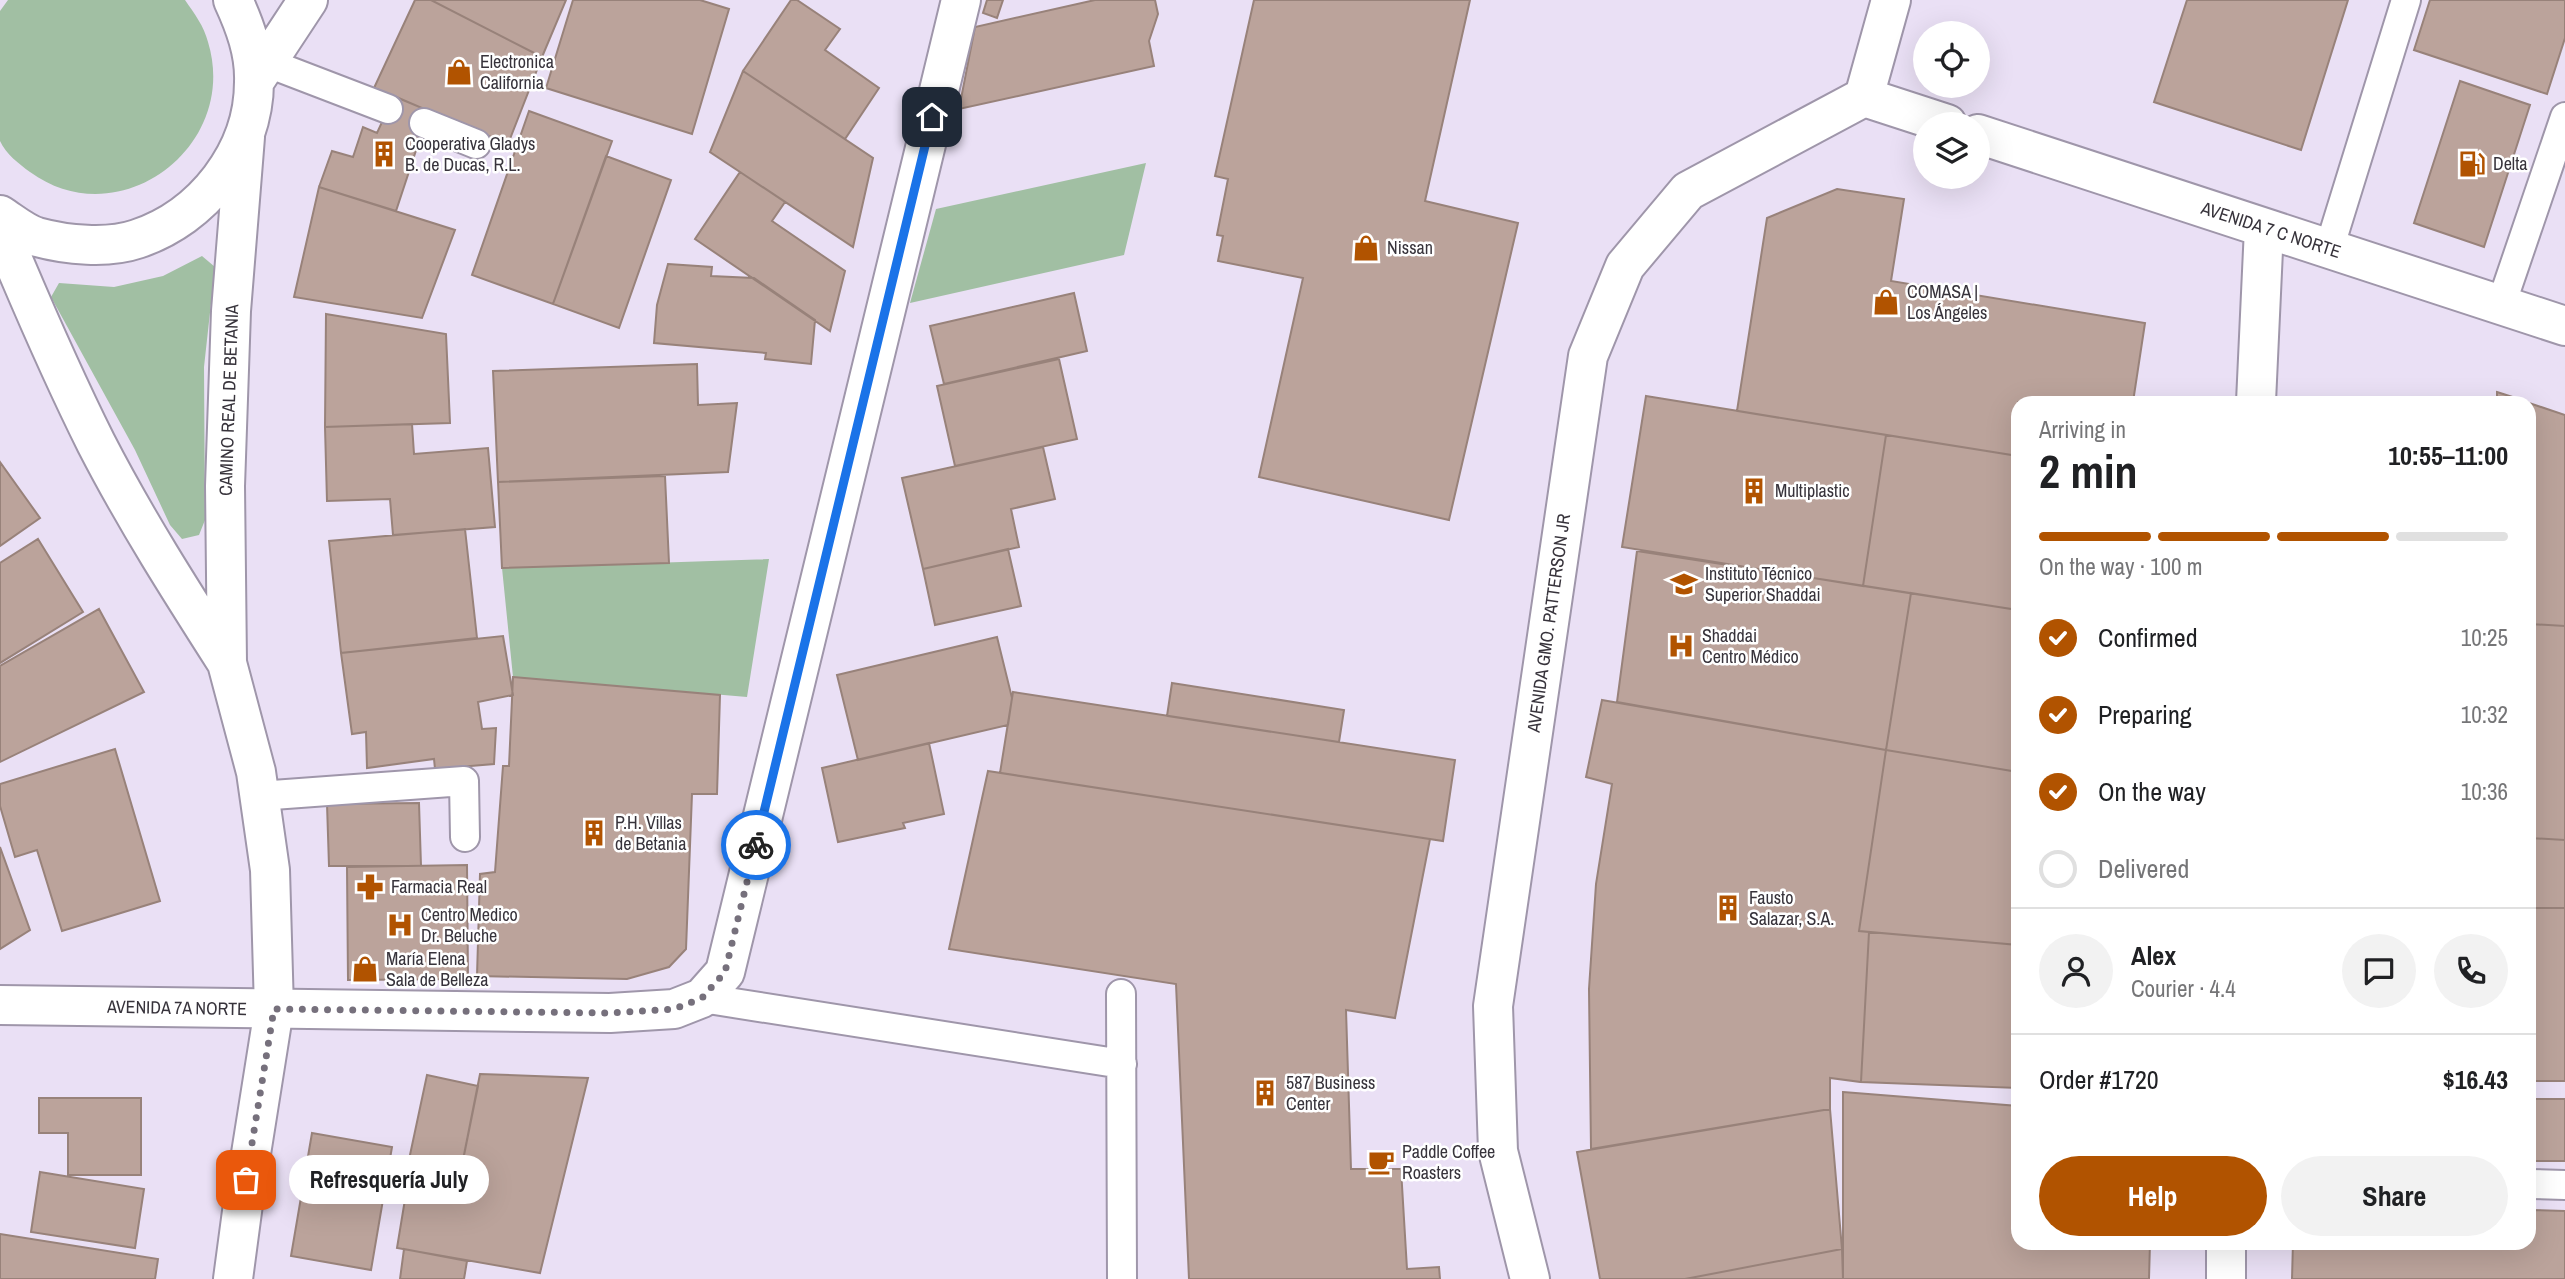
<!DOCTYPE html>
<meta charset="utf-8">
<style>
body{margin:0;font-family:"Archivo Narrow",sans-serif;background:#f2f2f2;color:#202124;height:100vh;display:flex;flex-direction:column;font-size:26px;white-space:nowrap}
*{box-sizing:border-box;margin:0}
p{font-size:23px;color:#757577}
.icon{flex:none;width:38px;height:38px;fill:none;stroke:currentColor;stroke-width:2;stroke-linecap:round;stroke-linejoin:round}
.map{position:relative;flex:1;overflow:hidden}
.details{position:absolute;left:2011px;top:396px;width:525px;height:854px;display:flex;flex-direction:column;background:#fff;border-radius:21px;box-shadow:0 7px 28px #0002}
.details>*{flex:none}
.controls{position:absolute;left:1913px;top:21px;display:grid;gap:14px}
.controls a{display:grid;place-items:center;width:77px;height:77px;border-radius:50%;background:#fff;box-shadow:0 7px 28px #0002;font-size:35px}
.pin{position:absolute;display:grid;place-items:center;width:60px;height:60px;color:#fff;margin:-30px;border-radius:14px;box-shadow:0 4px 10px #0006}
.courier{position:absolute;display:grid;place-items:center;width:70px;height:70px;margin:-35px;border:5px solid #1a73e8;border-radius:50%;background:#fff;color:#222;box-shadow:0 2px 9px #0007}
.bubble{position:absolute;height:49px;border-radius:24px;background:#fff;box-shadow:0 7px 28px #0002;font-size:23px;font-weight:700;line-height:49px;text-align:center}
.summary em{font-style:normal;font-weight:700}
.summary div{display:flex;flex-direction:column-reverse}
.summary{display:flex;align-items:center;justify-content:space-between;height:119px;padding:0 28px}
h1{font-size:46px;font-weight:700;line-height:52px}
.bar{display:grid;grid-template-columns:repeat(4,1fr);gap:10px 7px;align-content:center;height:84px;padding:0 28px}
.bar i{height:9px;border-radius:5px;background:#e0e0e0}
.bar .current{background:#b15300}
.bar p{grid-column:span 4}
.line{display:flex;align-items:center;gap:18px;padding:0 28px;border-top:2px solid #e0e0e0}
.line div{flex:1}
.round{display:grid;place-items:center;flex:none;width:74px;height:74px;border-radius:37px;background:#f2f2f2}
ol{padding:0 28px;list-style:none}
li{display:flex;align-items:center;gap:21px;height:77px}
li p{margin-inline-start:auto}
li .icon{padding:7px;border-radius:50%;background:#b15300;color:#fff;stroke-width:4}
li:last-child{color:#757577}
li i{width:38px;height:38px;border:4px solid #e0e0e0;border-radius:50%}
.button{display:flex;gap:14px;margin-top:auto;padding:14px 28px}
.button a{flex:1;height:80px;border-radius:42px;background:#b15300;color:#fff;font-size:28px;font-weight:700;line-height:80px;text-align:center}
.button a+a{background:#f2f2f2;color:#202124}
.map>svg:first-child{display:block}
.green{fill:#a1bfa3}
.building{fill:#bba39b;stroke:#98827a;stroke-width:2}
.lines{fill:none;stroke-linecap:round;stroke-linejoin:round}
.service-casing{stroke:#9f96aa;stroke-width:32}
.minor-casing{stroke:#9f96aa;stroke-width:42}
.tertiary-casing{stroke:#9f96aa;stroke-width:42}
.service{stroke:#fff;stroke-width:28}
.minor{stroke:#fff;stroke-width:38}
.tertiary{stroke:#fff;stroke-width:38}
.done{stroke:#76707c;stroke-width:7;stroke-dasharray:0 12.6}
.route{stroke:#1a73e8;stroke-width:9}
.labels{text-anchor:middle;stroke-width:5;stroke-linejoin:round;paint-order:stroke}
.poi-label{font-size:18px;fill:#37333b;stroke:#fff;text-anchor:start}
.street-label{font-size:18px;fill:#37333b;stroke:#fff}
</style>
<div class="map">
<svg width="2565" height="1279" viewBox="0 0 2565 1279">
<rect width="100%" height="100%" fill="#eae0f5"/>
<path class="green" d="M8,0H185C194,13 204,26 208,42C240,147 119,237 30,172C19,164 6,154 0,141V11Z
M1146,163L1124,255L910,303L936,209Z
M202,256L215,267L204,367L205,520L199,535L182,539L170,525L135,450L51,297L59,283L114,287L163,276Z
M769,559L747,697L513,677L502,568Z"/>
<path class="building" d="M415,0H431L542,57L508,144L374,88Z
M431,0H566L542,57Z
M573,0H700L729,9L692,134L546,88Z
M791,0H797L840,29L825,50L879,88L845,139L743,71Z
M987,0H1003L997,18L983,13Z
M1095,0H1155L1158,14L1149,41L1154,66L959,109L975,27Z
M1254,0H1470L1425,201L1518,223L1449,520L1259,477L1303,278L1218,261L1223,236L1217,235L1228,179L1215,176Z
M2187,0H2348L2301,150L2154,102Z
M2430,0H2565V38L2547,94L2414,50Z
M743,71L873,158L853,247L710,152Z
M2460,81L2530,105L2484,247L2414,223Z
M394,96L429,111L396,211L319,187L332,151L353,157L363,127L377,133Z
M529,111L612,141L553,304L472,275Z
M606,156L671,180L619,328L553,304Z
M740,172L785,202L772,221L845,271L830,331L695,239Z
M319,187L455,230L422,318L294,297Z
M1837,189L1904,199L1891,281L2145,323L2133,402H2018V456L1737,411L1767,218Z
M668,264L712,267L711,276L754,278L815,320L811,364L765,359L766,353L654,343L657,305Z
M1074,293L1087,351L944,384L930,326Z
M326,314L446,334L450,423L325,427Z
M1059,359L1077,439L955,466L937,386Z
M697,364L698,405L737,403L728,472L498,482L493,371Z
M2497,392L2528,402H2497Z
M1646,396L1886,435L1863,586L1622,547Z
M2529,403L2565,415V626L2529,624Z
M412,424L414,454L488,448L495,527L393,535L390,499L327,501L325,427Z
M1886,435L2018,456V610L1863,586Z
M1043,447L1055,499L1011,509L1019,547L923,569L902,478Z
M0,462L40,518L0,546Z
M665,476L669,563L502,568L498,482Z
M465,529L477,638L341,653L329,541Z
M38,539L83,612L0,663V563Z
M1008,549L1021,606L935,625L923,569Z
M1637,551L1911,593L1886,750L1617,702Z
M1911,593L2018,610V772L1886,750Z
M99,609L144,692L0,762V666Z
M2529,624L2565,626V840L2529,838Z
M503,636L513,695L478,702L482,729L496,728L494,764L435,769L434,759L367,768L366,732L352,734L341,653Z
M997,637L1012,698L1008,725L858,760L837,675Z
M513,677L720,695L717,794H692L686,949L669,967L627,979L477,976L480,874L495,872L503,766H509Z
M1172,683L1344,710L1339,742L1167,716Z
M1013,692L1455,760L1443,841L1000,773Z
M1602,700L1886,750L1859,931L1869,932L1861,1082L1830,1078V1109L1591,1149L1589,989L1596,884L1612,784L1586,777Z
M929,743L944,814L903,823L905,828L838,842L822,768Z
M115,749L160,901L62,931L37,850L15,857L0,806V784Z
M1886,750L2018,772V945L1859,931Z
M988,771L1430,839L1395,1018L1346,1010L1351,1169H1401L1407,1269L1439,1267L1440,1279H1189L1176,984L949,949Z
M419,803L421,866H329L327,804Z
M2529,838L2565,840V908H2529Z
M0,847L30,930L0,949Z
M467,865L468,979L348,980L347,867Z
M2529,908H2565V1081H2529Z
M1869,932L2018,945V1088L1861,1082Z
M480,1074L588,1078L540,1273L397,1248L410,1169L459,1180Z
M427,1075L478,1086L459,1180L407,1169Z
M1843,1092L2018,1106V1242H2150L2149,1279H1843Z
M39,1098H141V1175H68V1133H39Z
M2529,1099H2565V1161H2529Z
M1830,1109L1842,1249L1685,1279H1600L1577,1152Z
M312,1133L392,1147L371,1270L291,1256Z
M40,1172L144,1189L135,1248L31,1232Z
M2529,1210L2565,1211V1279H2292L2293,1242H2529Z
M0,1234L158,1259L155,1279H0Z
M404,1249L467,1261L464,1279H400Z
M1842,1249L1843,1279H1685Z"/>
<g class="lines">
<g class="service-casing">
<path id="service" d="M268,63L388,109
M424,123L476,144
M2329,249L2406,0
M2501,305L2565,117
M259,796L464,781L465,837
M1121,994L1122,1279
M702,998L1122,1064
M2529,1184L2565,1185"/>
</g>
<g class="minor-casing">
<path id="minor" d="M1864,97L1891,0
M1864,97L1947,124
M1978,134L2565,326
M2256,402L2264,228
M0,1005L610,1013L674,1009L702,998L725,972L961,0
M1530,1279L1498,1151L1493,1006L1588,356L1625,266L1688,191L1864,97
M2226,1279V1242"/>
</g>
<g class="tertiary-casing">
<path id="tertiary" d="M254,82L308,0
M0,215C11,222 24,233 37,237C66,245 108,249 137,239C203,217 254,153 254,82C255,53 245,26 233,0
M0,229C30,301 61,373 96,443C135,519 181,591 227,663
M233,1279L243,1204L274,1009L270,870L256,772L227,663L225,486L231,311L245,137"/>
</g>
<use href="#service" class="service"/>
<use href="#minor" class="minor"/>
<use href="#tertiary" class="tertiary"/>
</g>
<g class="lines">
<path class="done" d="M246,1180L274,1009L610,1013L674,1009L702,998L725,972L756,845"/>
<path class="route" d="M756,845L932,117"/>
</g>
<defs>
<g id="shop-bare" transform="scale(2.1)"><path d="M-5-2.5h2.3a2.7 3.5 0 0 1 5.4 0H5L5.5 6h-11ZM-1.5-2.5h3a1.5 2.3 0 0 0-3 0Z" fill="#b15300" stroke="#fff" stroke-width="2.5" paint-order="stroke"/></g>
<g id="building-bare" transform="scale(2.1)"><path d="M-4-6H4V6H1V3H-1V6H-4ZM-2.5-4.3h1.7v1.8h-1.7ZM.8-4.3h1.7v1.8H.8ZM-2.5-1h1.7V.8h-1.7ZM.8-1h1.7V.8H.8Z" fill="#b15300" stroke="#fff" stroke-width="2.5" paint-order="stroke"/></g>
<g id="fuel-bare" transform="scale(2.1)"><path d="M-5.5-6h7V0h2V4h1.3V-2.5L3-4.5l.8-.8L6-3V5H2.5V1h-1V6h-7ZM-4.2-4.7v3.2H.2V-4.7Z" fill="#b15300" stroke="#fff" stroke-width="2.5" paint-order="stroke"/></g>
<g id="school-bare" transform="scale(2.1)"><path d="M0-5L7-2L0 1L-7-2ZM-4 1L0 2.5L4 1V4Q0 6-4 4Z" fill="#b15300" stroke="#fff" stroke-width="2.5" paint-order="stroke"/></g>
<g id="hospital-bare" transform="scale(2.1)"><path d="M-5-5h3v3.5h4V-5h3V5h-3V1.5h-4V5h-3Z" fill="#b15300" stroke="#fff" stroke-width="2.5" paint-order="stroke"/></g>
<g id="pharmacy-bare" transform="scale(2.1)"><path d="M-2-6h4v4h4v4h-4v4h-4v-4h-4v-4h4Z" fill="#b15300" stroke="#fff" stroke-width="2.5" paint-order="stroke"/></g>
<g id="cafe-bare" transform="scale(2.1)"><path d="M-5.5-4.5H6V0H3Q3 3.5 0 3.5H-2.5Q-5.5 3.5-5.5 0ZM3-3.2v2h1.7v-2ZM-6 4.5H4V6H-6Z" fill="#b15300" stroke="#fff" stroke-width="2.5" paint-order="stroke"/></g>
</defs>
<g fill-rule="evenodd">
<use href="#shop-bare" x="459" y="72"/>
<use href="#building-bare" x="384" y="154"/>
<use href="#fuel-bare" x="2472" y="164"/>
<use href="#shop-bare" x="1366" y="248"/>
<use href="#shop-bare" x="1886" y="302"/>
<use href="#building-bare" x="1754" y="491"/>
<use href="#school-bare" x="1684" y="584"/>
<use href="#hospital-bare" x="1681" y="646"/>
<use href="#building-bare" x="594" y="833"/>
<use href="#pharmacy-bare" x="370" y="887"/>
<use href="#building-bare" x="1728" y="908"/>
<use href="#hospital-bare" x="400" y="925"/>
<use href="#shop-bare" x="365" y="969"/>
<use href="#building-bare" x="1265" y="1093"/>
<use href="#cafe-bare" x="1381" y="1162"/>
</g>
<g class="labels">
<g class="poi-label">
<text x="480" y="68">Electronica<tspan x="480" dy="21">California</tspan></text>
<text x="405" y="150">Cooperativa Gladys<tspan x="405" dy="21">B. de Ducas, R.L.</tspan></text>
<text x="2493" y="170">Delta</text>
<text x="1387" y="254">Nissan</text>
<text x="1907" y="298">COMASA |<tspan x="1907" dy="21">Los Ángeles</tspan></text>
<text x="1775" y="497">Multiplastic</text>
<text x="1705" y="580">Instituto Técnico<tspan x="1705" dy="21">Superior Shaddai</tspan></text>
<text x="1702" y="642">Shaddai<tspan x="1702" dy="21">Centro Médico</tspan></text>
<text x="615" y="829">P.H. Villas<tspan x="615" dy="21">de Betania</tspan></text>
<text x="391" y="893">Farmacia Real</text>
<text x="1749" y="904">Fausto<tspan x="1749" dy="21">Salazar, S.A.</tspan></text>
<text x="421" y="921">Centro Medico<tspan x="421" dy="21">Dr. Beluche</tspan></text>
<text x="386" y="965">María Elena<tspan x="386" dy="21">Sala de Belleza</tspan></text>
<text x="1286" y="1089">587 Business<tspan x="1286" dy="21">Center</tspan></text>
<text x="1402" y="1158">Paddle Coffee<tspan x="1402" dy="21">Roasters</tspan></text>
</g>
<g class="street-label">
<text transform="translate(2271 230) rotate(18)" y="6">AVENIDA 7 C NORTE</text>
<text transform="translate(229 400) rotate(-88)" y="6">CAMINO REAL DE BETANIA</text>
<text transform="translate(1549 623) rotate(-82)" y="6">AVENIDA GMO. PATTERSON JR</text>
<text transform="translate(177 1008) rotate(1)" y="6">AVENIDA 7A NORTE</text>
</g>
</g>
</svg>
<div class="controls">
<a><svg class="icon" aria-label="locate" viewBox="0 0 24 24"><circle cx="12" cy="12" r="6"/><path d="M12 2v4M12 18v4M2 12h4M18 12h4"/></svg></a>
<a><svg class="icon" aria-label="layers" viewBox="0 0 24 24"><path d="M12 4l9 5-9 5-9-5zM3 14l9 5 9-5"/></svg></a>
</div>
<div class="pin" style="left:246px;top:1180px;background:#ea580c"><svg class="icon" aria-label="bag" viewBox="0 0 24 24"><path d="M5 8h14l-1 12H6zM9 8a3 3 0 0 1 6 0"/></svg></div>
<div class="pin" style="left:932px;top:117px;background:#1f2937"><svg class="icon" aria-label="home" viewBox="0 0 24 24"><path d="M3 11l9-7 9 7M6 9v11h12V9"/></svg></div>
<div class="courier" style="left:756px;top:845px"><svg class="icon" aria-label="bike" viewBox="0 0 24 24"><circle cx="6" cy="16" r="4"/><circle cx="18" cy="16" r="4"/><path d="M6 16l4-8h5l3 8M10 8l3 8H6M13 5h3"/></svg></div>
<div class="bubble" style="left:289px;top:1155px;width:200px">Refresquería July</div>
<section class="details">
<div class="summary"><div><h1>2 min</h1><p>Arriving in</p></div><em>10:55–11:00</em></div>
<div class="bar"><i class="current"></i><i class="current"></i><i class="current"></i><i></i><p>On the way · 100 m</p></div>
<ol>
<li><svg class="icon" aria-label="check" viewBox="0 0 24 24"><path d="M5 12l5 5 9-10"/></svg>Confirmed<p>10:25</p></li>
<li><svg class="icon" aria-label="check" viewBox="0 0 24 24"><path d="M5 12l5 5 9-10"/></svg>Preparing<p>10:32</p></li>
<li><svg class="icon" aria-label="check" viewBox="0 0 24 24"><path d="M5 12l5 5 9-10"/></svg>On the way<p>10:36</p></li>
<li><i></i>Delivered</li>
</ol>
<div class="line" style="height:126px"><a class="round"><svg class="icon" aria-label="person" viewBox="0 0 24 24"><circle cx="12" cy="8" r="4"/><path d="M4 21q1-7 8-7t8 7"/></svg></a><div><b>Alex</b><p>Courier · 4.4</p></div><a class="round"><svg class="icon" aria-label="chat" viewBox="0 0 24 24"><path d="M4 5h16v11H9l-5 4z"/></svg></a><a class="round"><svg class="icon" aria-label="phone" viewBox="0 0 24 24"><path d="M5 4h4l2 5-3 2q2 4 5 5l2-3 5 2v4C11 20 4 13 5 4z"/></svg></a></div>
<div class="line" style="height:91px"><div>Order #1720</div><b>$16.43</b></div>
<div class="button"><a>Help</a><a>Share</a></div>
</section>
</div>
